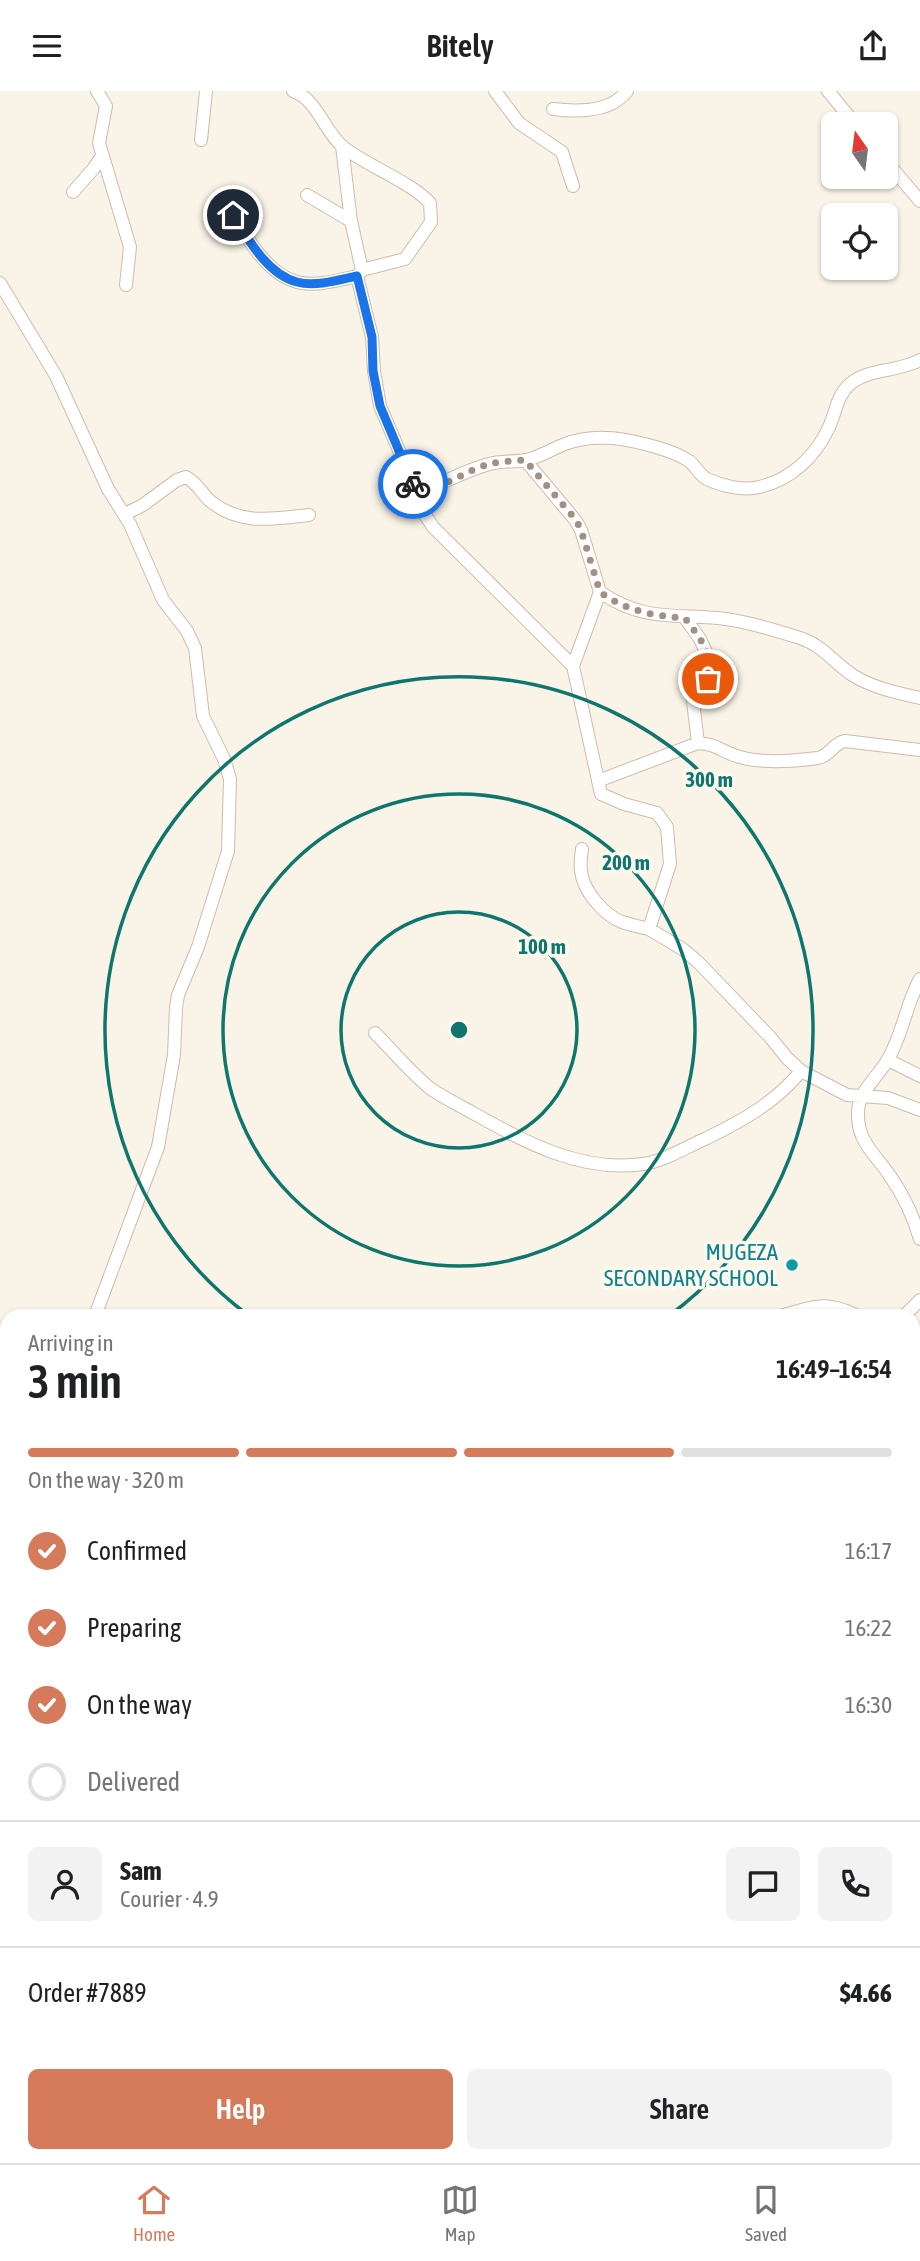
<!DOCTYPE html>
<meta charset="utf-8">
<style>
body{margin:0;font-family:"Asap Condensed",sans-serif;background:#f2f2f2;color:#202124;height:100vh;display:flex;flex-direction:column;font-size:26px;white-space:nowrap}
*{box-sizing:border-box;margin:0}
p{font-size:23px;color:#757577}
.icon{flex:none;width:38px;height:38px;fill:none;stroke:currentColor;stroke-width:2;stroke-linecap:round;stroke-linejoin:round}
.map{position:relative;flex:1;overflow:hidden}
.panel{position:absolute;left:0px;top:1218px;width:920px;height:854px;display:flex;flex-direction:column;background:#fff;border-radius:21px 21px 0 0;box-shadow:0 2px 5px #0004}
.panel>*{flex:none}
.needle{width:46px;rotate:346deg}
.buttons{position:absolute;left:821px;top:21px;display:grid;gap:14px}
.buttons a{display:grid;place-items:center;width:77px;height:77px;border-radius:10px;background:#fff;box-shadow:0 2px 5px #0004;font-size:35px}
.pin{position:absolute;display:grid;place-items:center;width:60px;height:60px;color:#fff;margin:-30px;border:4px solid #fff;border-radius:50%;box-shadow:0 2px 7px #0007}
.courier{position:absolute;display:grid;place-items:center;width:70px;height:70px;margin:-35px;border:5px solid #1a73e8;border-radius:50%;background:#fff;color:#222;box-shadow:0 2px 9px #0007}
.headline em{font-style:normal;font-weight:600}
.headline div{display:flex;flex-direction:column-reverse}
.headline{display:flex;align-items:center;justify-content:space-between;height:119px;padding:0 28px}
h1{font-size:46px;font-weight:600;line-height:52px}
.bar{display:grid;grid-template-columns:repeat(4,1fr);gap:10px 7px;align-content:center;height:84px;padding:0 28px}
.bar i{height:9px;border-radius:5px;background:#e0e0e0}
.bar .selected{background:#d67a5c}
.bar p{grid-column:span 4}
.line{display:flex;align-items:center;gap:18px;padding:0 28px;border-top:2px solid #e0e0e0}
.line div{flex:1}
.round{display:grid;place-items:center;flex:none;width:74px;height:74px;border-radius:10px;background:#f2f2f2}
ol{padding:0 28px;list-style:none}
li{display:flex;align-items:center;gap:21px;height:77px}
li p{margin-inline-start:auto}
li .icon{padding:7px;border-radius:50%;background:#d67a5c;color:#fff;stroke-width:4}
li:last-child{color:#757577}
li i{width:38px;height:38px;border:4px solid #e0e0e0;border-radius:50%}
.button{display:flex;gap:14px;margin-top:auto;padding:14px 28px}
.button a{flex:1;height:80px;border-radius:10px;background:#d67a5c;color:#fff;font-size:28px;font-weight:600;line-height:80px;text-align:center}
.button a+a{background:#f2f2f2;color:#202124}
header{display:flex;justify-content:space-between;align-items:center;height:91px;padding:0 28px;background:#fff;font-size:32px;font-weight:600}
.tab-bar{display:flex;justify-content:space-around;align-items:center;height:98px;border-top:2px solid #e0e0e0;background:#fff;font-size:19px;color:#757577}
.tab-bar a{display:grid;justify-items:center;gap:4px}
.tab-bar .selected{color:#d67a5c}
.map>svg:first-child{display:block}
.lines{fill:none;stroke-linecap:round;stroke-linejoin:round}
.minor-casing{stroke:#cbbcaf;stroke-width:14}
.minor{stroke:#fff;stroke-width:12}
.done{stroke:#a19185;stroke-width:7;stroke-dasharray:0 12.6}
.route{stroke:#1a73e8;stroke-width:9}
.ring{fill:none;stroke:#0f766e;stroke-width:3.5}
.culture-dot{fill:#0f9aa8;stroke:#fdf8ee;stroke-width:2.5}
.labels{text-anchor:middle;stroke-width:7;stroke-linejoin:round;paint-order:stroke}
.culture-label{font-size:23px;fill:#0d838f;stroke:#fdf8ee;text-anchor:end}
.centre{fill:#0f766e;stroke:#fdf8ee;stroke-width:3.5}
.ring-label{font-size:21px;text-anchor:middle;font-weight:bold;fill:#0f766e;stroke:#fdf8ee;stroke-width:7;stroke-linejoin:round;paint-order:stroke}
</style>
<header><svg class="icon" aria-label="menu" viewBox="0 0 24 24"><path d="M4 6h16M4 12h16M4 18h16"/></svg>Bitely<svg class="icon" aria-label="share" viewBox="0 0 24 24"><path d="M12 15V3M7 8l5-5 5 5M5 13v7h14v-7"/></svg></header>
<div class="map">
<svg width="920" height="2072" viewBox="0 0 920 2072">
<rect width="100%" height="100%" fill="#faf4e8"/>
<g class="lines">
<g class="minor-casing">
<path id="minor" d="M97,0L106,15L99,52L130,156L126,194
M293,0C317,8 324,40 343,56C367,75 411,91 430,112L431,131L405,168L362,179
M495,0L519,32L562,61L573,95
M828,0L855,33
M553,18C577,21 611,21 627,0
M201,49L206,0
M342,55L351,130L362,179L357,185L372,246L374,280L380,315L412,390L420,397H430C450,389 472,376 494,372C504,370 515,371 526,369C540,366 552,358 565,353C596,341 629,348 659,357C669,360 680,364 689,370C696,375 699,384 707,388C722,395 743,400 759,396C791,389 816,365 829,336C836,321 837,304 850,293C869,277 899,281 920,269
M886,70L920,110
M73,101L94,77L102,65
M307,104L351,130
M233,124C248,148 267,183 297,191C315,196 339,189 357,185
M0,192L56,285L108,398L130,433L163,509L187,540L195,557L203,625L224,668L230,688L228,760L198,856L178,904L176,917L174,964L158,1056L95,1225
M525,369L576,430L581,439L600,501L573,575L601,703L624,713L657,722L667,736L670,773L649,838L684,859L699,872L770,946L787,967L801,980L847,1004L888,1007L920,1019
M415,395L422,419L433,436L573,575
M125,423L143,414L177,389L186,386C196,391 201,401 209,409C239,435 274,428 309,424
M600,501C642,530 672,523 718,527C745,530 771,538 797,546C824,554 833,572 854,585C874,597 897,602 920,607
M685,527L700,548L712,574L708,588L693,610L698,652
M598,690L698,652C718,653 723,662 740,666C763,673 795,670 818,667C830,665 833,652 845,650L920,659
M582,758C581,765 580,773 581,780C583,800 604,824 622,831C631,834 641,836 649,838
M920,888C906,913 903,943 888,968C880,983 863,997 859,1013C857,1023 858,1036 862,1045C869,1061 881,1071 890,1085C904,1105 913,1124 920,1148
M375,942C393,960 411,982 431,998C444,1007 459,1014 473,1022C525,1051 581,1082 643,1073C665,1070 686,1056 707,1047C742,1030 776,1011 801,980
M888,969L920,985
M781,1225C814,1215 824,1209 858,1225
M904,1225L920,1209
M914,1247L920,1254
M914,1377H920
M0,1553L7,1530
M914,1612L920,1631
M914,1655L920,1651
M914,1784H920
M0,1786L7,1790
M920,2072V2071"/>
</g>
<use href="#minor" class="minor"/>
</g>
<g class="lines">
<path class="done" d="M413,393C429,407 467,379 486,374C499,370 512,370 525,369L576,429L581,439L600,501C626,520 654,525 685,527C698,545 716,565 708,588"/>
<path class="route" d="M233,124C248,148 267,183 297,191C315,196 339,189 357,185L372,246L373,280L380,315L413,393"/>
</g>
<g class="ring">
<circle cx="459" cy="939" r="118"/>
<circle cx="459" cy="939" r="236"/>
<path d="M248 1224A354 354 0 1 1 670 1224"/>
</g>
<circle class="culture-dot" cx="792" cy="1174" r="7"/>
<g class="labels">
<g class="culture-label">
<text x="778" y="1169">MUGEZA<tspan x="778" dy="26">SECONDARY SCHOOL</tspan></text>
</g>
</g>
<circle cx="459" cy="939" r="10" class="centre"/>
<g class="ring-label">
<text x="709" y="696">300 m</text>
<text x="626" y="779">200 m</text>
<text x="542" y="863">100 m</text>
</g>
</svg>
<div class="buttons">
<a><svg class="needle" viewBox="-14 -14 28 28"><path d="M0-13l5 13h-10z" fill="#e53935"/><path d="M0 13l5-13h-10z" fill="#757577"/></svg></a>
<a><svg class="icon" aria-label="locate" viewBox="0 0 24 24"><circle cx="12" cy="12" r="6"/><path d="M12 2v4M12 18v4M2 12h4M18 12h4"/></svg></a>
</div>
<div class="pin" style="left:708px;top:588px;background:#ea580c"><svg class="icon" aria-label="bag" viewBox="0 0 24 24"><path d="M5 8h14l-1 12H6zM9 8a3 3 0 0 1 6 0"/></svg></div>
<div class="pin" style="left:233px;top:124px;background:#1f2937"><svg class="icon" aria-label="home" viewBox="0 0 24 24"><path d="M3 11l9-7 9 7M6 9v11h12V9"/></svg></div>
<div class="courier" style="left:413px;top:393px"><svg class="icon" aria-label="bike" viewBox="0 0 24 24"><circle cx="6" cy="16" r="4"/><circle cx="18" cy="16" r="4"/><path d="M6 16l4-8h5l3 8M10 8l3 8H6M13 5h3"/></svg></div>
<section class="panel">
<div class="headline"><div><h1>3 min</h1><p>Arriving in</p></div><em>16:49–16:54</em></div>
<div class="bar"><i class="selected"></i><i class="selected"></i><i class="selected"></i><i></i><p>On the way · 320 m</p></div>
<ol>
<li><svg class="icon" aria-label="check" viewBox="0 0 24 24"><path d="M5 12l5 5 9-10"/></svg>Confirmed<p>16:17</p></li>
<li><svg class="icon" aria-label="check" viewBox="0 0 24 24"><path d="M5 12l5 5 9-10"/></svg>Preparing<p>16:22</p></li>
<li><svg class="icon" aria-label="check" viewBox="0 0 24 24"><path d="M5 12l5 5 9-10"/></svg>On the way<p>16:30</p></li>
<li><i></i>Delivered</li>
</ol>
<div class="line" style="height:126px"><a class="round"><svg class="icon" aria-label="person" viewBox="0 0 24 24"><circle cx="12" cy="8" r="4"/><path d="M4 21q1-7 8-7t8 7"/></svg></a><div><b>Sam</b><p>Courier · 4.9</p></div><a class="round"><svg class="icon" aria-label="chat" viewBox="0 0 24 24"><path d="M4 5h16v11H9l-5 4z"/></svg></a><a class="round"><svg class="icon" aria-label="phone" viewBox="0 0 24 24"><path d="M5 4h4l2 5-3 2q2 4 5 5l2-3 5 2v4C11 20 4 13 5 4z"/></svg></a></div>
<div class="line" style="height:91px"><div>Order #7889</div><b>$4.66</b></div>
<div class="button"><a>Help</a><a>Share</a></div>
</section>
</div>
<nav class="tab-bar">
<a class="selected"><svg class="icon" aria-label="home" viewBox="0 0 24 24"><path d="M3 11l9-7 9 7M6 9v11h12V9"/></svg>Home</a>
<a><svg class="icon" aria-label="map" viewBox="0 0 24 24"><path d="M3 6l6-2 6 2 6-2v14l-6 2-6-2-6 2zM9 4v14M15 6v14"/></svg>Map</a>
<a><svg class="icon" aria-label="saved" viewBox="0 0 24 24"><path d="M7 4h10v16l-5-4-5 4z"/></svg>Saved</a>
</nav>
